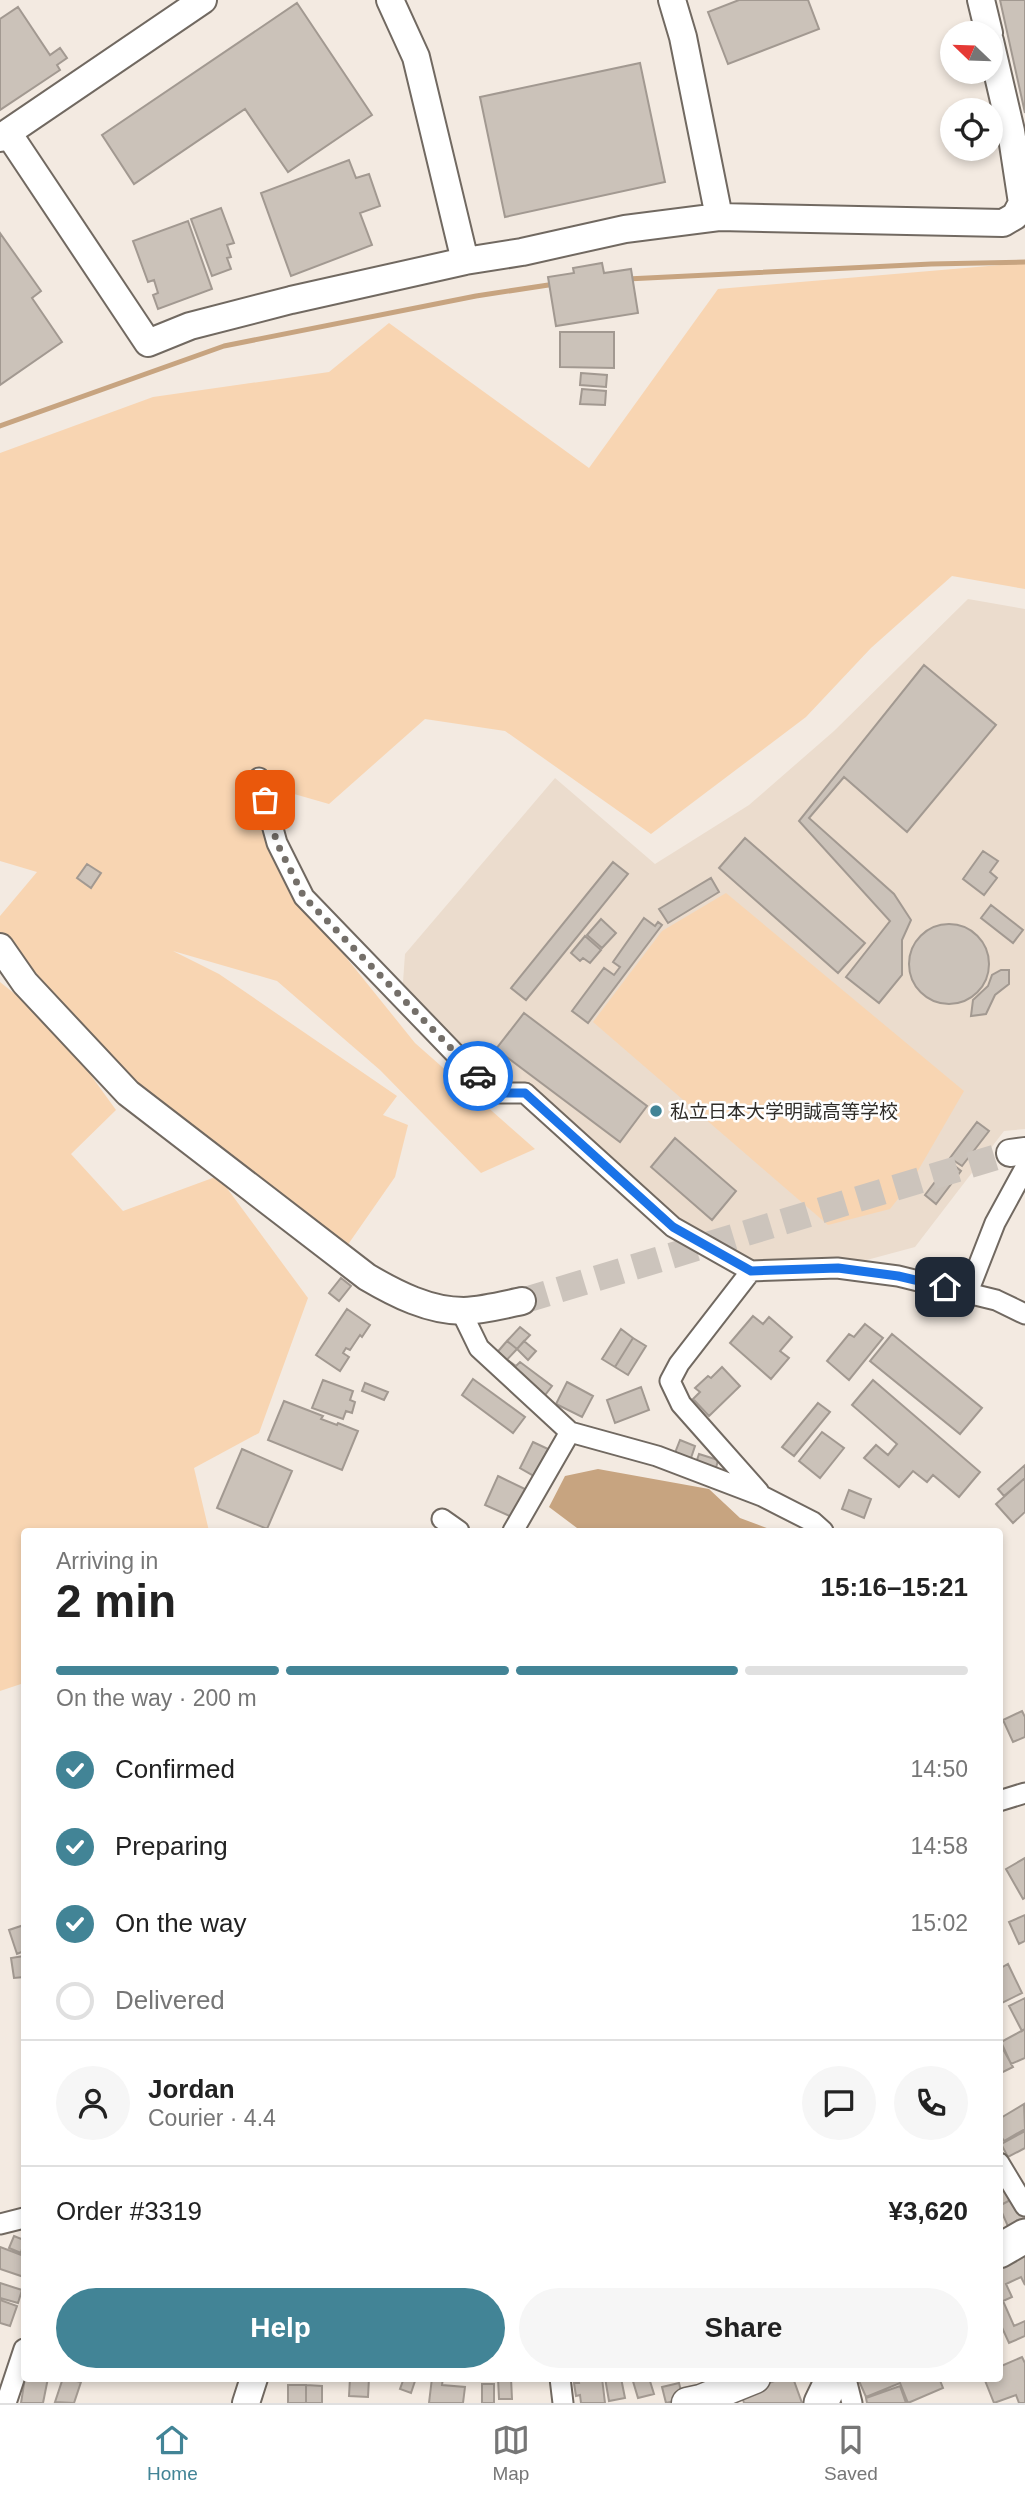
<!DOCTYPE html>
<meta charset="utf-8">
<style>
body{margin:0;font-family:Arial,"Noto Sans JP",sans-serif;background:#f6f6f6;color:#222;height:100vh;display:flex;flex-direction:column;font-size:26px;white-space:nowrap}
*{box-sizing:border-box;margin:0}
p{font-size:23px;color:#767676}
.icon{flex:none;width:38px;height:38px;fill:none;stroke:currentColor;stroke-width:2;stroke-linecap:round;stroke-linejoin:round}
.map{position:relative;flex:1;overflow:hidden}
.details{position:absolute;left:21px;top:1528px;width:982px;height:854px;display:flex;flex-direction:column;background:#fff;border-radius:7px;box-shadow:0 4px 10px #0003}
.details>*{flex:none}
.needle{width:46px;rotate:293deg}
.tools{position:absolute;left:940px;top:21px;display:grid;gap:14px}
.tools a{display:grid;place-items:center;width:63px;height:63px;border-radius:50%;background:#fff;box-shadow:0 4px 10px #0003;font-size:35px}
.pin{position:absolute;display:grid;place-items:center;width:60px;height:60px;color:#fff;margin:-30px;border-radius:14px;box-shadow:0 4px 10px #0006}
.courier{position:absolute;display:grid;place-items:center;width:70px;height:70px;margin:-35px;border:5px solid #1a73e8;border-radius:50%;background:#fff;color:#222;box-shadow:0 2px 9px #0007}
.head em{font-style:normal;font-weight:800}
.head div{display:flex;flex-direction:column-reverse}
.head{display:flex;align-items:center;justify-content:space-between;height:119px;padding:0 35px}
h1{font-size:46px;font-weight:800;line-height:52px}
.bar{display:grid;grid-template-columns:repeat(4,1fr);gap:10px 7px;align-content:center;height:84px;padding:0 35px}
.bar i{height:9px;border-radius:5px;background:#e0e0e0}
.bar .on{background:#428496}
.bar p{grid-column:span 4}
.line{display:flex;align-items:center;gap:18px;padding:0 35px;border-top:2px solid #e0e0e0}
.line div{flex:1}
.round{display:grid;place-items:center;flex:none;width:74px;height:74px;border-radius:37px;background:#f6f6f6}
ol{padding:0 35px;list-style:none}
li{display:flex;align-items:center;gap:21px;height:77px}
li p{margin-inline-start:auto}
li .icon{padding:7px;border-radius:50%;background:#428496;color:#fff;stroke-width:4}
li:last-child{color:#767676}
li i{width:38px;height:38px;border:4px solid #e0e0e0;border-radius:50%}
.action{display:flex;gap:14px;margin-top:auto;padding:14px 35px}
.action a{flex:1;height:80px;border-radius:42px;background:#428496;color:#fff;font-size:28px;font-weight:800;line-height:80px;text-align:center}
.action a+a{background:#f6f6f6;color:#222}
.tab-bar{display:flex;justify-content:space-around;align-items:center;height:98px;border-top:2px solid #e0e0e0;background:#fff;font-size:19px;color:#767676}
.tab-bar a{display:grid;justify-items:center;gap:4px}
.tab-bar .on{color:#428496}
.map>svg:first-child{display:block}
.built{fill:#ebdccd}
.green{fill:#f8d5b2}
.water{fill:#c7a480}
.lines{fill:none;stroke-linecap:round;stroke-linejoin:round}
.stream{stroke:#c7a480;stroke-width:5}
.building{fill:#cbc2b9;stroke:#a29991;stroke-width:2}
.secondary-tunnel{stroke:#ccc4bc;stroke-width:26;stroke-dasharray:26 13;stroke-linecap:butt}
.street-casing{stroke:#716961;stroke-width:23}
.secondary-casing{stroke:#716961;stroke-width:30}
.primary-casing{stroke:#716961;stroke-width:33}
.highway-casing{stroke:#716961;stroke-width:37}
.street{stroke:#fff;stroke-width:19}
.secondary{stroke:#fff;stroke-width:26}
.primary{stroke:#fff;stroke-width:30}
.highway{stroke:#fff;stroke-width:33}
.done{stroke:#746f69;stroke-width:7;stroke-dasharray:0 12.6}
.route{stroke:#1a73e8;stroke-width:9}
.poi-dot{fill:#428496;stroke:#fff;stroke-width:2.5}
.labels{text-anchor:middle;stroke-width:5;stroke-linejoin:round;paint-order:stroke}
.poi-label{font-size:19px;fill:#302d29;stroke:#fff;text-anchor:start}
</style>
<div class="map">
<svg width="1025" height="2403" viewBox="0 0 1025 2403">
<rect width="100%" height="100%" fill="#f3eae1"/>
<path class="built" d="M968,599L1025,609V1129L1004,1131L915,1247L837,1268L751,1271L703,1244L525,1093H493L402,996L405,954L555,778L655,864L749,805L834,731Z"/>
<path class="green" d="M1025,263V589L952,576L871,648L806,717L651,834L505,731L425,719L329,804L245,780L291,889L415,1043L535,1149L481,1173L380,1070L277,981L173,951L219,974L397,1096L383,1115L408,1125L395,1177L340,1256L128,1093L0,947V916L37,872L0,861V453L153,397L329,372L389,323L589,468L718,289Z
M726,893L964,1091L912,1181L890,1209L828,1225L593,1022L662,931Z
M0,982L56,1027L116,1110L71,1154L123,1211L218,1176L308,1298L259,1433L194,1468L209,1531H24V1683L0,1691Z"/>
<path class="water" d="M598,1469L709,1489L740,1518L775,1531H581L549,1507L565,1476Z"/>
<g class="lines">
<path class="stream" d="M627,279L931,264L1025,262
M0,426L224,346L476,296L555,284"/>
</g>
<path class="building" d="M739,0H808L819,29L728,64L708,12Z
M1000,0H1025V113Z
M297,3L372,115L288,172L245,109L134,184L102,135Z
M18,7L50,55L60,48L67,58L57,65L60,70L0,110V19Z
M640,63L665,182L505,217L480,97Z
M349,160L356,178L369,174L380,206L360,213L372,245L291,276L261,193Z
M221,208L234,243L227,245L231,257L227,258L231,269L212,276L191,219Z
M188,221L212,289L158,309L153,295L158,293L154,280L148,282L133,241Z
M0,233L41,291L32,298L62,342L0,385Z
M602,263L604,273L631,269L638,313L556,326L548,277L574,273L573,268Z
M560,332H614V368L560,367Z
M581,373L607,375L606,387L580,385Z
M582,389L606,391L605,405L580,404Z
M924,665L996,725L907,832L844,777L809,818L894,894L911,920L902,940V975L879,1003L846,977L890,921L799,821Z
M745,838L865,943L838,973L719,868Z
M983,851L998,861L990,872L997,878L984,895L963,879Z
M613,862L628,874L526,1000L511,988Z
M87,864L101,873L91,888L77,878Z
M711,878L719,892L668,923L659,909Z
M991,905L1023,930L1013,943L981,918Z
M644,918L655,926L658,922L662,925L588,1023L572,1011L604,968L614,975L620,967L613,962Z
M601,919L616,933L602,948L587,935Z
M909 964a40 40 0 1 1 80 0a40 40 0 1 1-80 0Z
M585,936L601,950L590,963L583,958L580,961L571,953Z
M1001,970H1009V984L995,995L986,1014L971,1016L973,1000L988,986L992,975Z
M524,1013L647,1106L620,1142L496,1049Z
M977,1122L989,1131L962,1166L950,1158Z
M675,1138L736,1191L712,1220L651,1167Z
M950,1162L961,1171L936,1204L925,1195Z
M341,1278L351,1286L339,1301L329,1293Z
M347,1309L370,1325L362,1337L360,1335L350,1350L346,1348L343,1353L349,1357L340,1371L316,1355Z
M753,1316L763,1324L769,1317L792,1337L780,1351L789,1358L771,1379L730,1343Z
M865,1324L883,1338L849,1380L827,1361L849,1334L854,1337Z
M520,1327L530,1335L517,1349L507,1341Z
M621,1329L633,1338L615,1367L602,1359Z
M892,1334L982,1408L960,1434L870,1361Z
M633,1338L646,1346L628,1375L615,1367Z
M507,1341L517,1349L503,1364L494,1356Z
M524,1341L536,1351L528,1360L517,1349Z
M509,1361L516,1366L520,1362L552,1386L542,1399L503,1370Z
M722,1367L740,1386L709,1416L693,1399L700,1392L695,1388L708,1376L711,1378Z
M473,1379L525,1417L513,1433L462,1395Z
M323,1380L353,1391L350,1400L355,1402L352,1413L346,1411L343,1419L312,1408Z
M873,1380L980,1472L959,1497L933,1475L927,1482L913,1471L899,1487L864,1458L876,1445L888,1455L897,1444L852,1405Z
M567,1382L593,1396L582,1417L556,1404Z
M365,1383L388,1392L384,1400L362,1391Z
M641,1387L649,1410L615,1423L607,1400Z
M284,1401L323,1416L321,1419L337,1425L338,1423L358,1431L342,1470L268,1440Z
M818,1403L830,1412L794,1456L782,1447Z
M822,1432L844,1448L820,1478L799,1461Z
M680,1440L695,1446L689,1464L673,1458Z
M533,1442L548,1449L534,1476L520,1468Z
M242,1449L292,1471L267,1529L217,1508Z
M699,1454L718,1460L715,1472L695,1466Z
M1025,1465V1478L1004,1496L998,1489Z
M498,1476L527,1490L514,1518L485,1505Z
M1025,1478V1512L1013,1523L996,1504Z
M849,1490L871,1499L864,1518L842,1509Z
M1022,1711L1025,1717V1737L1013,1742L1003,1720Z
M1025,1858V1898L1023,1899L1006,1869Z
M1025,1915V1941L1019,1944L1009,1922Z
M24,1925V1951L17,1954L9,1930Z
M24,1956V1977L14,1978L11,1958Z
M1008,1964L1022,1993L1002,2003L999,1996V1969Z
M1025,1998V2029L1022,2031L1009,2006Z
M1025,2029V2058L1011,2064L1001,2042Z
M999,2042L1013,2067L1001,2073L999,2069Z
M1024,2104L1025,2129L1004,2141L999,2133V2119Z
M1025,2131V2148L1008,2157L1001,2144Z
M1007,2180L1016,2197L999,2206V2184Z
M1016,2197L1025,2216V2224L1010,2231L999,2206Z
M14,2236L24,2240L21,2253L9,2248Z
M0,2247L24,2256V2277L0,2269Z
M1025,2253V2285L1021,2277L1006,2284L1012,2297L1003,2301L1014,2326L1025,2321V2336L1009,2343L999,2321V2257Z
M0,2283L22,2290L18,2303L0,2298Z
M0,2300L17,2306L10,2326L0,2323Z
M1022,2357L1025,2363V2403H1019L1016,2395L994,2403L984,2378H999V2367Z
M25,2378H48L43,2403H21Z
M63,2378L81,2382L74,2403L55,2402Z
M350,2378H369L368,2397L349,2396Z
M404,2378H416L411,2393L400,2389Z
M432,2378H443L442,2385L465,2387L463,2403H429Z
M498,2378H511L512,2399H499Z
M578,2378H602L605,2403H581L580,2395L576,2396L574,2383H579Z
M605,2378H621L625,2398L609,2401Z
M632,2378H649L654,2394L638,2398Z
M783,2378H793L802,2403H744L741,2393Z
M866,2378H939L943,2388L908,2403L900,2383L866,2397L859,2381Z
M679,2383L683,2399L666,2403L662,2387Z
M482,2384H494V2403H482Z
M288,2385H306V2403H288Z
M306,2385L322,2386V2403H306Z
M900,2386L906,2403H867L866,2398Z"/>
<g class="lines">
<path class="secondary-tunnel" d="M522,1301L1010,1153"/>
<g class="street-casing">
<path id="street" d="M259,778L277,843L304,897L493,1093H525L673,1227L751,1271L837,1268L898,1276L996,1300L1025,1314
M751,1271L679,1364L670,1381L681,1404L759,1492
M968,1292L995,1223L1025,1168
M461,1311L479,1348L570,1432L657,1456L762,1496L813,1522L823,1531
M442,1519L459,1531
M513,1531L570,1432
M999,1801L1025,1793
M999,2163L1025,2206
M0,2224L24,2218
M560,2378L563,2403
M843,2378L847,2383L852,2403
M6,2403L24,2349"/>
</g>
<g class="secondary-casing">
<path id="secondary" d="M390,0L416,57L465,261
M672,0L683,37L719,217
M981,0L989,33
M8,133L148,343L190,326L291,300L465,261L522,252L625,229L719,217L1003,223L1015,216L1022,203L1011,131L990,41
M0,138L203,0
M0,947L25,983L128,1093L367,1277C396,1294 429,1311 464,1311C484,1310 503,1305 522,1301
M1010,1153L1025,1151
M246,2403L254,2378"/>
</g>
<g class="primary-casing">
<path id="primary" d="M687,2403L701,2400L755,2378"/>
</g>
<g class="highway-casing">
<path id="highway" d="M999,2251L1025,2236
M821,2403L833,2378"/>
</g>
<use href="#street" class="street"/>
<use href="#secondary" class="secondary"/>
<use href="#primary" class="primary"/>
<use href="#highway" class="highway"/>
</g>
<g class="lines">
<path class="done" d="M265,800L277,843L304,897L478,1076"/>
<path class="route" d="M478,1076L493,1093H525L673,1227L751,1271L838,1268L898,1276L945,1287"/>
</g>
<circle class="poi-dot" cx="656" cy="1111" r="7"/>
<g class="labels">
<g class="poi-label">
<text x="670" y="1118">私立日本大学明誠高等学校</text>
</g>
</g>
</svg>
<div class="tools">
<a><svg class="needle" viewBox="-14 -14 28 28"><path d="M0-13l5 13h-10z" fill="#e53935"/><path d="M0 13l5-13h-10z" fill="#767676"/></svg></a>
<a><svg class="icon" aria-label="locate" viewBox="0 0 24 24"><circle cx="12" cy="12" r="6"/><path d="M12 2v4M12 18v4M2 12h4M18 12h4"/></svg></a>
</div>
<div class="pin" style="left:265px;top:800px;background:#ea580c"><svg class="icon" aria-label="bag" viewBox="0 0 24 24"><path d="M5 8h14l-1 12H6zM9 8a3 3 0 0 1 6 0"/></svg></div>
<div class="pin" style="left:945px;top:1287px;background:#1f2937"><svg class="icon" aria-label="home" viewBox="0 0 24 24"><path d="M3 11l9-7 9 7M6 9v11h12V9"/></svg></div>
<div class="courier" style="left:478px;top:1076px"><svg class="icon" aria-label="car" viewBox="0 0 24 24"><path d="M5 17H2v-5l4-1 3-4h7l3 4 3 1v5h-3M9 17h6M6 11h13"/><circle cx="7" cy="17" r="2"/><circle cx="17" cy="17" r="2"/></svg></div>
<section class="details">
<div class="head"><div><h1>2 min</h1><p>Arriving in</p></div><em>15:16–15:21</em></div>
<div class="bar"><i class="on"></i><i class="on"></i><i class="on"></i><i></i><p>On the way · 200 m</p></div>
<ol>
<li><svg class="icon" aria-label="check" viewBox="0 0 24 24"><path d="M5 12l5 5 9-10"/></svg>Confirmed<p>14:50</p></li>
<li><svg class="icon" aria-label="check" viewBox="0 0 24 24"><path d="M5 12l5 5 9-10"/></svg>Preparing<p>14:58</p></li>
<li><svg class="icon" aria-label="check" viewBox="0 0 24 24"><path d="M5 12l5 5 9-10"/></svg>On the way<p>15:02</p></li>
<li><i></i>Delivered</li>
</ol>
<div class="line" style="height:126px"><a class="round"><svg class="icon" aria-label="person" viewBox="0 0 24 24"><circle cx="12" cy="8" r="4"/><path d="M4 21q1-7 8-7t8 7"/></svg></a><div><b>Jordan</b><p>Courier · 4.4</p></div><a class="round"><svg class="icon" aria-label="chat" viewBox="0 0 24 24"><path d="M4 5h16v11H9l-5 4z"/></svg></a><a class="round"><svg class="icon" aria-label="phone" viewBox="0 0 24 24"><path d="M5 4h4l2 5-3 2q2 4 5 5l2-3 5 2v4C11 20 4 13 5 4z"/></svg></a></div>
<div class="line" style="height:91px"><div>Order #3319</div><b>¥3,620</b></div>
<div class="action"><a>Help</a><a>Share</a></div>
</section>
</div>
<nav class="tab-bar">
<a class="on"><svg class="icon" aria-label="home" viewBox="0 0 24 24"><path d="M3 11l9-7 9 7M6 9v11h12V9"/></svg>Home</a>
<a><svg class="icon" aria-label="map" viewBox="0 0 24 24"><path d="M3 6l6-2 6 2 6-2v14l-6 2-6-2-6 2zM9 4v14M15 6v14"/></svg>Map</a>
<a><svg class="icon" aria-label="saved" viewBox="0 0 24 24"><path d="M7 4h10v16l-5-4-5 4z"/></svg>Saved</a>
</nav>
